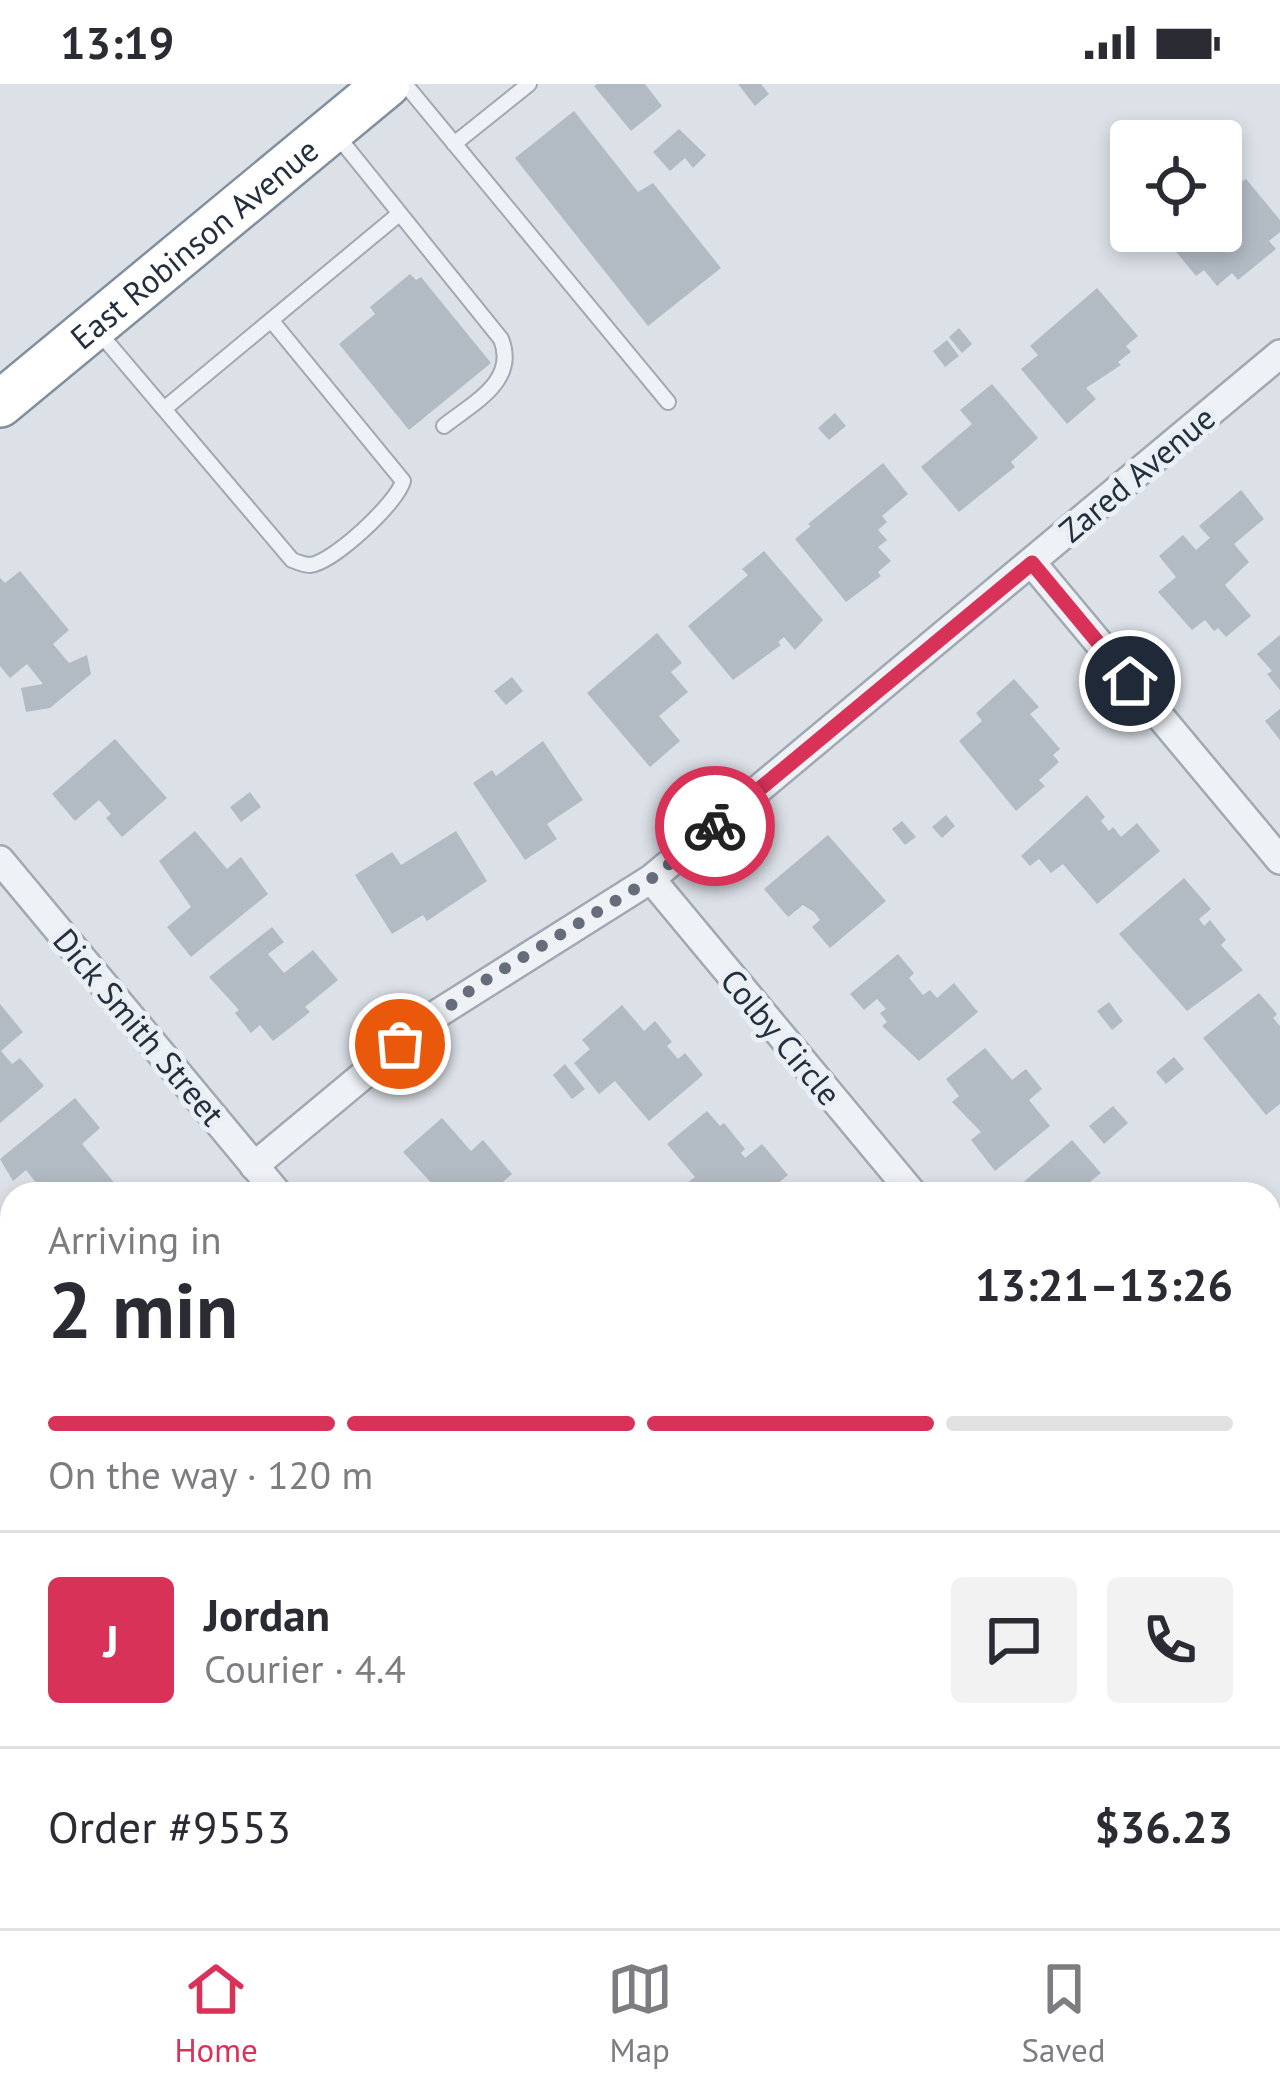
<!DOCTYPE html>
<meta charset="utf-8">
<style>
body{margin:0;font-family:"PT Sans",sans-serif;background:#f2f2f3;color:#2b2b33;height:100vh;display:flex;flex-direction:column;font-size:45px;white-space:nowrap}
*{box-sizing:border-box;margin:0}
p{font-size:39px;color:#7c7c81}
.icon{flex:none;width:66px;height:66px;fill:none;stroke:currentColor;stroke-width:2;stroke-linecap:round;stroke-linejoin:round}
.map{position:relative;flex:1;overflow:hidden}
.drawer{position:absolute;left:0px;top:1098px;width:1281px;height:747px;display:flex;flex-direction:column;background:#fff;border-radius:36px 36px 0 0;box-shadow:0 6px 18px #0003}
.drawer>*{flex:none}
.fabs{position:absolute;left:1110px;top:36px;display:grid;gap:24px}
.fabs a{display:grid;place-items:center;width:132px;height:132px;border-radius:12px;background:#fff;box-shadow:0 6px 18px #0003;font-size:60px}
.pin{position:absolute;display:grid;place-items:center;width:102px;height:102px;color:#fff;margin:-51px;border:6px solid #fff;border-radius:50%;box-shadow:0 3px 12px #0007}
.courier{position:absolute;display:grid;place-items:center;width:120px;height:120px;margin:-60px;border:9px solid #d93259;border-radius:50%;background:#fff;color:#222;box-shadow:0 3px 15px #0007}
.overview em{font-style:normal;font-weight:800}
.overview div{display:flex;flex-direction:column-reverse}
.overview{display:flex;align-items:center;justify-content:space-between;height:204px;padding:0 48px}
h1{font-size:78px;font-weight:800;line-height:90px}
.bar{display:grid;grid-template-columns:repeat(4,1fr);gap:18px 12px;align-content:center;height:144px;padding:0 48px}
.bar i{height:15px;border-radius:9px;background:#e1e1e2}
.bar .active{background:#d93259}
.bar p{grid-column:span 4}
.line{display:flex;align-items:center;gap:30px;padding:0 48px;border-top:3px solid #e1e1e2}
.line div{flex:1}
.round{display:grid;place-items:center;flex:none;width:126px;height:126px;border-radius:12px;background:#f2f2f3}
.status{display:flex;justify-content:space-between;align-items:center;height:84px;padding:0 60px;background:#fff;direction:ltr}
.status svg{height:33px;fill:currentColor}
.tab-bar{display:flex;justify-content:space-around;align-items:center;height:168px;border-top:3px solid #e1e1e2;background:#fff;font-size:33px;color:#7c7c81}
.tab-bar a{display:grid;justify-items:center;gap:6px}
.tab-bar .active{color:#d93259}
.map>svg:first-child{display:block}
.building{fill:#b2bac4}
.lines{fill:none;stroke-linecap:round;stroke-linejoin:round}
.service-casing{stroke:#a0a8b1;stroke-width:18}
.minor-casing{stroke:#a0a8b1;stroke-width:32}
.trunk-casing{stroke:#818f9f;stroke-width:50}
.service{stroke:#eef1f5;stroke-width:14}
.minor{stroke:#eef1f5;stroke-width:27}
.trunk{stroke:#fff;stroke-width:45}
.done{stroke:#646d79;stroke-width:12;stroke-dasharray:0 21.6}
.route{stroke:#d93259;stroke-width:15}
.labels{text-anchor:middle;stroke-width:10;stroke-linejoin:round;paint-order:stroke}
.street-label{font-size:33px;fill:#242f3e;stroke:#eaeff5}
</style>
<div class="status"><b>13:19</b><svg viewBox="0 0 49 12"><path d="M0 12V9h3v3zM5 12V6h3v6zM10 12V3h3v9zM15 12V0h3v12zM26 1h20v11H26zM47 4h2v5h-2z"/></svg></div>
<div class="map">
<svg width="1280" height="1844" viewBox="0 0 1280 1844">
<rect width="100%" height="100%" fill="#dbe1e7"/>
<path class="building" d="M597,0H645L662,22L631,47L594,2Z
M738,0H761L769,10L755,22Z
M574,27L638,108L653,99L721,184L648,242L515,74Z
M679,45L706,71L693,84L685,74L670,87L653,68Z
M1246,95L1280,136V148L1269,157L1276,165L1238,196L1232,189L1217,202L1204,186L1196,192L1169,159L1175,153L1170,147H1221V111Z
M410,190L416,196L421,193L491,279L409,346L339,260L375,230L370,223Z
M1097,204L1138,252L1126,262L1131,268L1118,278L1121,281L1086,304L1096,315L1067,340L1021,285L1038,271L1030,262Z
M959,244L972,260L962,269L949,253Z
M947,256L959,272L945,283L933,267Z
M992,300L1038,354L1011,378L1015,383L959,428L921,383L972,340L960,326Z
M835,329L846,342L829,356L818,344Z
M883,379L908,410L882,432L887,438L878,446L887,456L878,463L891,477L878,488L881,492L846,518L795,455L811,442L808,440Z
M1241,406L1264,435L1234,460L1249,478L1225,501L1251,532L1226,553L1218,544L1214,547L1205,536L1192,546L1158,508L1176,493L1159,472L1183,451L1196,466L1210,454L1199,442Z
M764,467L823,536L795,566L784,553L778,558L781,561L733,596L688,542L748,491L742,485Z
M20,487L69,546L53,560L69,579L87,571L91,590L50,624L26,628L21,604L43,600L27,580L10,594L0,582V494L5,499Z
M657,549L682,579L671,588L688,608L659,632L680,657L650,683L587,609Z
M1280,551V606L1267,590L1272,587L1257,570Z
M512,593L523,607L506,621L494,607Z
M1014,595L1039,623L1030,630L1060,665L1053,671L1059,678L1039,696L1045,702L1016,727L959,657L982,637L976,629Z
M1280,625V656L1265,637Z
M115,655L167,714L122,753L106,734L111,730L99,716L75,737L52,710Z
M543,657L583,716L547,740L557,755L525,776L473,699L492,686L496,692Z
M250,708L261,723L241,738L230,723Z
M1087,711L1105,733L1101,737L1109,747L1113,743L1121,753L1137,739L1160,767L1097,820L1063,780L1051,789L1039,775L1030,782L1021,772Z
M946,731L955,742L942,754L932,743Z
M902,737L916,753L905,761L892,745Z
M195,747L227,785L241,773L268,810L191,873L167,843L191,823L159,777Z
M456,747L487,797L427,837L423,831L392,850L355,791L392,768L401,781Z
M828,751L886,817L830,864L812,843L820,836L814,828L803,821L788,833L764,805Z
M1184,794L1211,825L1199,835L1204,842L1210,836L1226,856L1221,861L1243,886L1187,927L1119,850Z
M272,843L284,858L268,870L284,889L313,866L338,896L305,923L310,928L273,957L260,941L251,949L235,929L239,926L209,893Z
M898,870L914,889L909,894L923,911L930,906L937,914L954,899L978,928L919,977L882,942L887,938L880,929L886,925L877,915L864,926L850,910Z
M1259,909L1277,930L1273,934L1280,942V1020L1266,1031L1203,954Z
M1109,918L1123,937L1112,946L1097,927Z
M0,920L23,948L1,967L12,980L20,974L44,1002L0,1039Z
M622,921L644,947L655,937L672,958L667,962L678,975L685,969L703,991L649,1037L615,997L599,1010L574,979L590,965L582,956Z
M985,964L1012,996L1026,985L1042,1005L1029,1016L1050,1042L995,1087L971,1056L981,1048L952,1018L959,1012L946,995Z
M1174,973L1184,985L1166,1000L1156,988Z
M565,980L585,1005L572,1015L553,991Z
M75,1014L100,1044L82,1060L117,1102L108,1110H45L26,1086L13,1097L0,1075Z
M1113,1022L1128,1039L1104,1060L1089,1042Z
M707,1027L720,1042L724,1039L745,1065L741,1069L745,1074L762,1060L788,1091L765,1110H686L681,1104L695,1093L667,1060Z
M442,1034L471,1067L483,1056L512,1090L489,1110H425L434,1102L403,1068Z
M1072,1056L1101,1089L1086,1101L1094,1110H1026L1019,1102Z
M1269,1277L1280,1291V1365L1269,1373Z
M12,1339V1428L0,1413V1349Z
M1280,1613V1682L1269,1685V1616Z
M0,1686L12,1708V1783L7,1787L0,1779Z
M44,1833H127L136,1844H38L35,1840Z
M382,1833H426L436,1844H370Z
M597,1833H623L625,1836L616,1844H600L593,1836Z
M671,1833H738L752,1844H666L662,1840Z
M1057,1833H1088L1091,1837L1083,1844H1044Z"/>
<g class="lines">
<g class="service-casing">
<path id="service" d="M405,0L668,318
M335,49L501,255C518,297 473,319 444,342
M454,60L529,0
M97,246L292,476C297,478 305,481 310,481C333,479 398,418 403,397L271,236
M164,325L399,130"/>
</g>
<g class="minor-casing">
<path id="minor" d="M1032,479L1280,776
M0,776L278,1110
M651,795L913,1110
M254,1082L437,930L651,795L1280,270
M1269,1470L1280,1467
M0,1546L12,1560
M239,1833L248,1844
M875,1833L882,1844"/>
</g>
<g class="trunk-casing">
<g id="trunk">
<path id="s1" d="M0,320L387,0"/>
</g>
</g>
<use href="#service" class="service"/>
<use href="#minor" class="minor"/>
<use href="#trunk" class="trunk"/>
</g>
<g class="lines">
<path class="done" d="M400,960L476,902L651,795L715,742"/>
<path class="route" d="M715,742L1032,479L1130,597"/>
</g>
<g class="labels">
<g class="street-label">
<text dy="12" stroke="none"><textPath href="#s1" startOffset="252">East Robinson Avenue</textPath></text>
<text transform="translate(1137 390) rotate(-40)" y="12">Zared Avenue</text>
<text transform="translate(139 943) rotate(50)" y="12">Dick Smith Street</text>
<text transform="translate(781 953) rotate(50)" y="12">Colby Circle</text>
</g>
</g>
</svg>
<div class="fabs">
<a><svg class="icon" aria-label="locate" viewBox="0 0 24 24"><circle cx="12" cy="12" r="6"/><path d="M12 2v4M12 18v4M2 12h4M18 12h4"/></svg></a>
</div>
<div class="pin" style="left:400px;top:960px;background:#ea580c"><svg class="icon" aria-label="bag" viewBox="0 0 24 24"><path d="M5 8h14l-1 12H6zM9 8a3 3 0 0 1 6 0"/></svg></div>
<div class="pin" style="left:1130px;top:597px;background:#1f2937"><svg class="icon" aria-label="home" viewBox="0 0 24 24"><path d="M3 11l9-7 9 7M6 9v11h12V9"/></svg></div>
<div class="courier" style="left:715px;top:742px"><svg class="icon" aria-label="bike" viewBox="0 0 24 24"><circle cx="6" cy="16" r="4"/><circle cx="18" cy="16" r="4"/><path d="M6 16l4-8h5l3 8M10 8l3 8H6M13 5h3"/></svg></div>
<section class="drawer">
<div class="overview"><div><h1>2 min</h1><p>Arriving in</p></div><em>13:21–13:26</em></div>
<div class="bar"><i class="active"></i><i class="active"></i><i class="active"></i><i></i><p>On the way · 120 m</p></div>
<div class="line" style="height:216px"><b class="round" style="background:#d93259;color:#fff">J</b><div><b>Jordan</b><p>Courier · 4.4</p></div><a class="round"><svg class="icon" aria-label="chat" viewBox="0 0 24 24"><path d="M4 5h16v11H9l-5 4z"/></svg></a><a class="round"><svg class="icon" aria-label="phone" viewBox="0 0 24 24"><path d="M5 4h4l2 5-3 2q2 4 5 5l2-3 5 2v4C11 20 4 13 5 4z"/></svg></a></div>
<div class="line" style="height:156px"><div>Order #9553</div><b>$36.23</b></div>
</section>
</div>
<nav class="tab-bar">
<a class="active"><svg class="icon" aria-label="home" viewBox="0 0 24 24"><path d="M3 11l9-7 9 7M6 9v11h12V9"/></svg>Home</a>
<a><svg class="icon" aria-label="map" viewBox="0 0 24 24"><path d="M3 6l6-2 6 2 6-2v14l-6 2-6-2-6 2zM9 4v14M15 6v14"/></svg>Map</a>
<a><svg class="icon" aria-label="saved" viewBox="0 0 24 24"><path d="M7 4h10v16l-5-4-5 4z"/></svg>Saved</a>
</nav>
